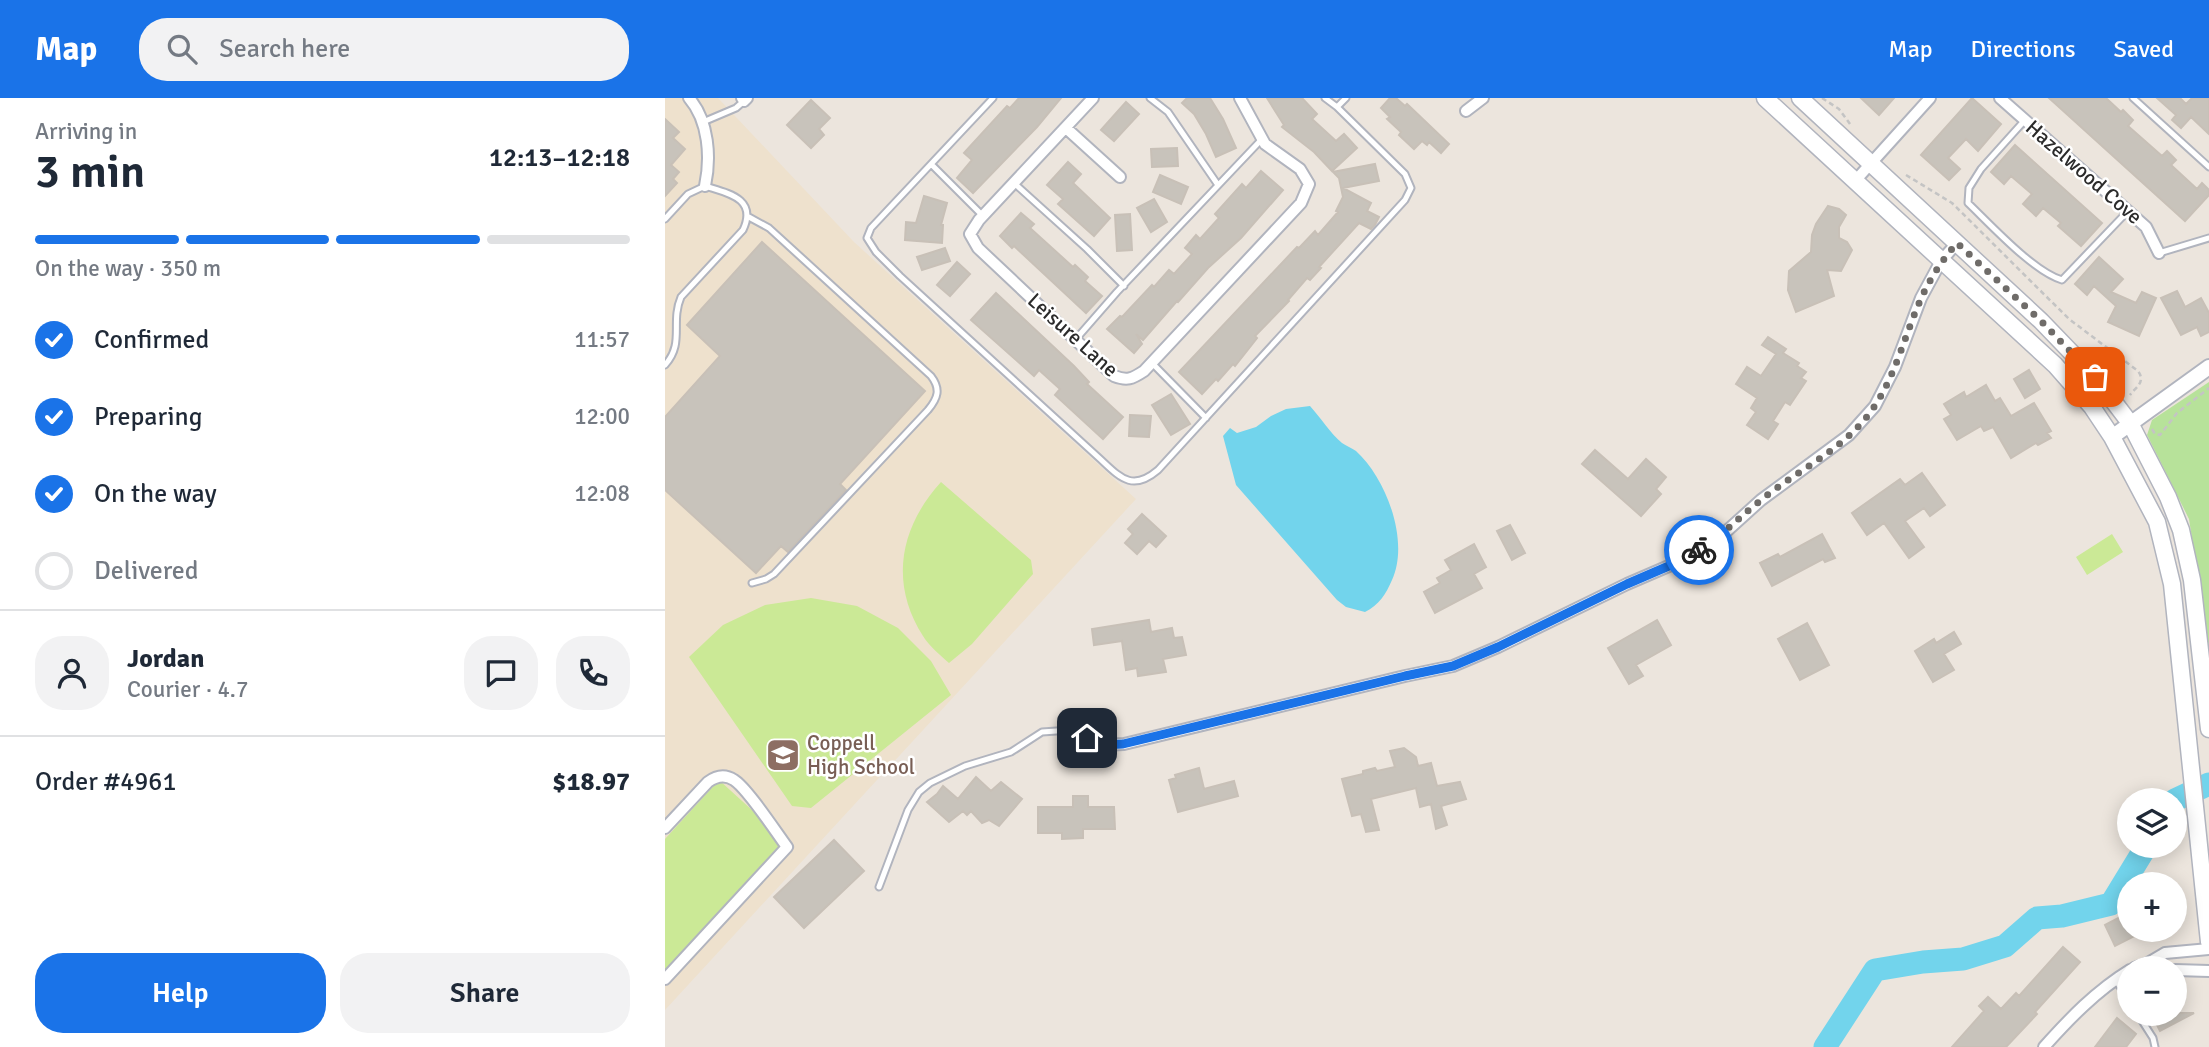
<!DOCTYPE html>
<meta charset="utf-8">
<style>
body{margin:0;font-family:Signika,sans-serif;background:#f2f2f3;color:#1f2937;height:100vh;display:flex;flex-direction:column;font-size:26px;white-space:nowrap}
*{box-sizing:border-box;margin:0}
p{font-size:23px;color:#747a83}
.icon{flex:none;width:38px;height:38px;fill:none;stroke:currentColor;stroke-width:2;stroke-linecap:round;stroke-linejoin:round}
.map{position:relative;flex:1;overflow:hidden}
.drawer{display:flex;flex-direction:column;background:#fff;width:665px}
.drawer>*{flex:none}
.controls{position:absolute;left:1452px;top:690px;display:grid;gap:14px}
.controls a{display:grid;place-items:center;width:70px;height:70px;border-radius:50%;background:#fff;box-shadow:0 4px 18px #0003;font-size:35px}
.pin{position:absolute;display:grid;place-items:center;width:60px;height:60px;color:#fff;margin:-30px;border-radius:14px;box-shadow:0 4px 10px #0006}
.courier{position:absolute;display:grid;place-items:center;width:70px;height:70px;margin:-35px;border:5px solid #1a73e8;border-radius:50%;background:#fff;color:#222;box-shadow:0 2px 9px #0007}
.head em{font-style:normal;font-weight:600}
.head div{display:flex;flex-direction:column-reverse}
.head{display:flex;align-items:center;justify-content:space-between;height:119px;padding:0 35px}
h1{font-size:46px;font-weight:600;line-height:52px}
.bar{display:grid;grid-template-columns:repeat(4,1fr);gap:10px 7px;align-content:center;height:84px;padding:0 35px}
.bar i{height:9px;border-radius:5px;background:#e0e1e3}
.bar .active{background:#1a73e8}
.bar p{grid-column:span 4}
.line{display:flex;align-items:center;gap:18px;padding:0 35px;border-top:2px solid #e0e1e3}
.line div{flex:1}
.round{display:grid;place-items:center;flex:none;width:74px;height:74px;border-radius:28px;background:#f2f2f3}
ol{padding:0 35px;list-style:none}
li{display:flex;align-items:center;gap:21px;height:77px}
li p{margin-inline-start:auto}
li .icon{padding:7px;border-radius:50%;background:#1a73e8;color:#fff;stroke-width:4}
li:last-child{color:#747a83}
li i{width:38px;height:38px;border:4px solid #e0e1e3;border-radius:50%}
.cta{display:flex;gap:14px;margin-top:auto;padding:14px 35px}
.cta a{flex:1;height:80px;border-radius:28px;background:#1a73e8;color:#fff;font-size:28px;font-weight:600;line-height:80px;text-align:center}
.cta a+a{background:#f2f2f3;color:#1f2937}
header{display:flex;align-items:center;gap:42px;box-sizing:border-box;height:98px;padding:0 35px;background:#1a73e8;color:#fff}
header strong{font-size:33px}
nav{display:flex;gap:38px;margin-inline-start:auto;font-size:24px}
.search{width:490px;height:63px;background:#f2f2f3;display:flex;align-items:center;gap:18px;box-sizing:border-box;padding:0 24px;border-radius:28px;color:#747a83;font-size:26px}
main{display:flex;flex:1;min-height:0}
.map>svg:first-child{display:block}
.education{fill:#eee1cd}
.green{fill:#b7e29a}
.pitch{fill:#cbe996}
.water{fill:#72d4ec}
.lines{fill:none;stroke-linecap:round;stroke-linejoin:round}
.river{stroke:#72d4ec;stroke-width:23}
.building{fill:#c8c3bb;stroke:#c8c0b7;stroke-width:2}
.service-casing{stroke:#b1b4be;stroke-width:9}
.minor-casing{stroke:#b1b4be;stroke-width:14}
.tertiary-casing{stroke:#b1b4be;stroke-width:18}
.secondary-casing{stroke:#b1b4be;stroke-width:19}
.path{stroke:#c4c4c4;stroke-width:2.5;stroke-dasharray:5 3.5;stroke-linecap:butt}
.service{stroke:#fff;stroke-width:5}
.minor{stroke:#fff;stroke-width:10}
.tertiary{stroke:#fff;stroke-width:14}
.secondary{stroke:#fff;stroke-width:16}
.done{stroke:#6f6c69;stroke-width:7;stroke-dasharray:0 12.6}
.route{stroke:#1a73e8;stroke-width:9}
.labels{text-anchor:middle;stroke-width:5;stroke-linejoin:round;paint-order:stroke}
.street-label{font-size:21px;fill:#2b2b2b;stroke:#fff}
.education-label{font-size:21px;fill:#785e54;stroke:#fff;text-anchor:start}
</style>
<header>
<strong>Map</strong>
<div class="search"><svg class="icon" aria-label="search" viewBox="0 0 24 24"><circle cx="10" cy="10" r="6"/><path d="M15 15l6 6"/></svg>Search here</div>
<nav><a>Map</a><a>Directions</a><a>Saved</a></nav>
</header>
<main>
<section class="drawer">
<div class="head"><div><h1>3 min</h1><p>Arriving in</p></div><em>12:13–12:18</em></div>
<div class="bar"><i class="active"></i><i class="active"></i><i class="active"></i><i></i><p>On the way · 350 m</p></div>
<ol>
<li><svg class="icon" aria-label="check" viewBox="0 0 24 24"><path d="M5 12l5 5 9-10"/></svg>Confirmed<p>11:57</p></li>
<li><svg class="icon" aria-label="check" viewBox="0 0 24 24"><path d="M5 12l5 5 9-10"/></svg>Preparing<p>12:00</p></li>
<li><svg class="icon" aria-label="check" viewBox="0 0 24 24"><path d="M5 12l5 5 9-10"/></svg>On the way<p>12:08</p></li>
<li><i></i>Delivered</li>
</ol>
<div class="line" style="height:126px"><a class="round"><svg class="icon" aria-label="person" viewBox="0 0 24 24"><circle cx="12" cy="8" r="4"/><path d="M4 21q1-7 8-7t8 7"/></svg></a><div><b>Jordan</b><p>Courier · 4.7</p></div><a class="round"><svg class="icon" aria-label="chat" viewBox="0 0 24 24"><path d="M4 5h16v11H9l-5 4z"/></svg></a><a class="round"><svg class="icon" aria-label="phone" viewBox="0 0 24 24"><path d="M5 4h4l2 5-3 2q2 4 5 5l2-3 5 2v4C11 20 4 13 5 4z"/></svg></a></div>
<div class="line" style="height:91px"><div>Order #4961</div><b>$18.97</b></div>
<div class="cta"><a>Help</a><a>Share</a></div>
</section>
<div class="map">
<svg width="1544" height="949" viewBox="0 0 1544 949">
<rect width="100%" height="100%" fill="#ece5dd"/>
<path class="education" d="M0,0H53L189,144L471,401L0,912Z"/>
<path class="green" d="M1544,284V550L1524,421L1482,337L1487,322Z"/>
<path class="pitch" d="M276,384L366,462L368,476L307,546L284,565C275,557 264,548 258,538C224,485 235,429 276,384Z
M1447,436L1458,454L1422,477L1411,459Z
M146,500L192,508L233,530L266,563L286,597L146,710L127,708L24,559L58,527L100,507Z
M54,682L121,743L0,875V741Z"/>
<path class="water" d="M645,308C656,320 665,335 677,345C681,348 687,350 691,353C721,380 745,443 727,482C721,496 714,507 700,514L681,509L672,502L571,387L558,338L565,330L572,335L591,329L606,318L621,311Z"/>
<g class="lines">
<path class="river" d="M1510,702L1544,686
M1160,949L1210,872L1258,864L1298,861L1340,848L1372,820L1397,818L1446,806L1482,747"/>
</g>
<path class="building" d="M354,0H396L372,29L308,95L292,80L307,62L299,55L342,8L345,10Z
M522,0H545L558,21L571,50L551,59L541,36L529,16L517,5Z
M602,0H637L652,16L647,21L671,43L679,36L692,50L667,73L649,54L617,29L619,27Z
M725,0H731L740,8L742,6L784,46L776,55L764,44L762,47L757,43L749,51L734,37L736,34L722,21L725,19L716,10Z
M1196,0H1229L1214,17Z
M1307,0L1336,26L1313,53L1301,41L1283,60L1295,71L1284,82L1256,57Z
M1384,0H1441L1456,14L1458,12L1468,22L1463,28L1497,58L1502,53L1511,62L1506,67L1532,91L1537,85L1544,92V97L1520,123Z
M1492,0H1515L1521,6L1527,0H1544V36L1526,19L1516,30L1507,22L1511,17Z
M146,2L165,20L154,31L159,37L146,50L122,27Z
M461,4L474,16L449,43L436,32Z
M0,21L14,34L8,40L20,51L6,67L14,74L8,81L12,85L0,98Z
M1350,47L1437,125L1416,148L1393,128L1396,125L1378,110L1371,118L1358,106L1367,96L1346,78L1339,86L1326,74Z
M512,50L513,68L487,69L486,51Z
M403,64L416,76L408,85L445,120L429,138L393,106L398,101L382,87Z
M710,66L714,83L678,90L706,105L702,113L714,119L710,127L706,131L694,125L654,169L656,170L645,182L642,180L623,202L624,203L590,238L592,240L570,268L568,266L553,283L551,281L537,296L514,274L632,149L634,150L650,133L653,137L673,114L671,113L678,99L674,80L668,74Z
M596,73L618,92L576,140L543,170L513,204L512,203L478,242L471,236L477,246L469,255L442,231L455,218L457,219L487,187L489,189L504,172L509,176L527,156L520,150L531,137L535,141L554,120L550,116L577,86L581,90Z
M495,77L523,89L516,106L488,94Z
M259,98L282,105L276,127H278L277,145L240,142L241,124L251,125Z
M489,101L502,124L486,134L472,110Z
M1163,108L1174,111L1181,117L1174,129V140L1182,144L1187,152L1176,173L1162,172L1169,198L1131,214L1123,192L1124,173L1146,154L1147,137L1151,126Z
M356,115L369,126L365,130L408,169L410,167L423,179L420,183L437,198L421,215L349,148L347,150L335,138Z
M465,116L467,152L452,153L450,117Z
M97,144L260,293L175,386L181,392L123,454L116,448L91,475L0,392V319L55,258L22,227Z
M280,150L285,163L257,172L252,159Z
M1434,159L1458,181L1446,194L1471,205L1477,194L1491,200L1474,238L1443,224L1451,208L1429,188L1422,197L1410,186Z
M292,164L305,176L285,198L272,187Z
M1512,193L1520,209L1536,200L1544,215V234L1536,238L1532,229L1516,237L1496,200Z
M331,195L409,268L424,284L422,286L458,319L438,341L390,297L395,291L374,272L369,278L306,222Z
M1103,239L1121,251L1118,255L1134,265L1132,268L1141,274L1136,280L1141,283L1125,307L1120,304L1108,323L1113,326L1103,341L1082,327L1091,314L1086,310L1092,300L1071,286L1082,269L1096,278L1111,256L1097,247Z
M1364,272L1375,291L1360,300L1349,281Z
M1321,287L1330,303L1335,300L1346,318L1369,305L1386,333L1382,335L1386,340L1373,347L1371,345L1346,360L1328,329L1319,333L1316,328L1292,342L1279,321L1286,317L1279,306L1299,294L1301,299Z
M506,296L525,326L506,337L487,307Z
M465,317L486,318L484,339L464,338Z
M930,352L963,381L981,361L1001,379L991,391L996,396L976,418L917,366Z
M1257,375L1280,407L1265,418L1259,410L1240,423L1259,449L1244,460L1219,425L1202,437L1187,415L1235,381L1240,387Z
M477,416L501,438L491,449L484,443L472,456L460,445L468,436L463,431Z
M845,427L860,455L847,462L832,433Z
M1157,436L1170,460L1160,464L1158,461L1107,488L1095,465L1113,456L1115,459Z
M809,446L821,469L809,476L817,490L770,515L759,494L775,485L772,480L786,472L780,462Z
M484,522L486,534L507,530L509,540L517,539L521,557L498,561L501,574L473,578L472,570L461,572L457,543L429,547L427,531Z
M992,522L1006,547L971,567L978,578L964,586L943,550Z
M1142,525L1164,567L1135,582L1113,541Z
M1289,534L1296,546L1279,556L1289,572L1268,584L1250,553L1269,541L1271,545Z
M739,650L751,659L753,668L766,665L772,688L795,684L801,701L776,708L782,727L771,731L766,706L755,709L751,690L706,701L714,732L701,734L696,716L687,718L677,681L698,676V673L710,670L712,673L730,669L725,653Z
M534,670L539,691L569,683L573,698L513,714L504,682L511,680L510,677Z
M311,679L326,693L336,684L357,701L334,728L324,722L317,725L306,713L302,717L298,713L284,724L262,704L272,696L278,688L293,701Z
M408,698H423V709H449L450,731H418V740L397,741V735H373V709H408Z
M169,742L199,773L139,830L109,799Z
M1465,814V831H1483L1450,848L1440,827Z
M1398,849L1415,864L1370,914L1372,916L1341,949H1287L1319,913L1314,908L1323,899L1336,911L1351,895L1354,898Z
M1486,915H1529L1495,933Z
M1452,920L1471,936L1461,949H1430Z"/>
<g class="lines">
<g class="service-casing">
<path id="service" d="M328,0L206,130L202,140L211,154L235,178L433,359C454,378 466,395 493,372L740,102L746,90L740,76L672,9L660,0
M485,0L503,14L553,87
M1468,0L1544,69
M672,9L681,0
M1360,22L1316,71L1304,90L1303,105C1326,127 1369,174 1397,182L1463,113
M38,24L71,10L79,3
M267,67L318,118
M349,85L422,151L459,188
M82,118L104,130L266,278C276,291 273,300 263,312L109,476L101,481L87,485
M0,121L23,96L40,88C62,95 93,100 78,132L16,199C5,225 20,245 0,267
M1494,155L1544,140
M411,241L452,194L597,41
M487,265L541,320
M214,789L243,712L254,694L265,685L300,668L346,654L377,634L406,632
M1450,881L1465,904
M1472,915L1488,940L1490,949"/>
</g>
<g class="minor-casing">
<path id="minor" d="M24,0C44,23 46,60 40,88
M77,0L79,3L82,0
M428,0L314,122L305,136L313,150L449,278C462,283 467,281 479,273L636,105L644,86L635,71L600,46L575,0
M1335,0L1481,129L1494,155
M801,13L818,0
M401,30L455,79
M1190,83L1265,0
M406,632L437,647L459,646L740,578L788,568L833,549L962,486L1020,461L1054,440L1096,402L1184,337L1210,308L1230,269L1256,200L1276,163L1292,145
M0,730L43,684C51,678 60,676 69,682C82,690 111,734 122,749L0,881
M1469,870L1483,865L1500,855L1544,851
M1510,872L1544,873
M1379,949C1405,920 1431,893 1465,872"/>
</g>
<g class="tertiary-casing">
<path id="tertiary" d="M1447,339L1544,269"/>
</g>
<g class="secondary-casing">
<path id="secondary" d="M1100,0L1390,267L1427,309L1447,339L1492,424L1507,486L1544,844
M1135,0L1376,223L1430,279L1465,325L1503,399L1516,432L1527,482L1544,631"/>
</g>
<path class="path" d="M1157,0L1174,11L1185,26
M1241,77L1287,105L1404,221L1473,273C1481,284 1471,289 1465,297
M1487,331L1490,336L1495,337L1512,315L1544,290"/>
<use href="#service" class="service"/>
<use href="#minor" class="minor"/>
<use href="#tertiary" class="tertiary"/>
<use href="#secondary" class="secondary"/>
</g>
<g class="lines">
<path class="done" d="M1034,452C1057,437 1075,419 1096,402C1134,371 1184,349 1211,306C1231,275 1240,237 1255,203C1264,182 1277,162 1292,145L1376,223L1430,279"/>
<path class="route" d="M422,640L437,647L458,646L740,578L788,568L833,549L962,486L1020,461L1034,452"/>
</g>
<defs>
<g id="school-square" transform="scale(1.75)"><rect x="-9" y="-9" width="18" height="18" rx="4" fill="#8d6e63" stroke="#fff"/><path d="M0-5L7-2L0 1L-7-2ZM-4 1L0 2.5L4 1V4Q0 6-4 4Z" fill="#fff"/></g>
</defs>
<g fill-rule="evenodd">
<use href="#school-square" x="118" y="657"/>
</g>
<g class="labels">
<g class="street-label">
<text transform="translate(1419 74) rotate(41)" y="7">Hazelwood Cove</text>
<text transform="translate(408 237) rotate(42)" y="7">Leisure Lane</text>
</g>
<g class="education-label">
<text x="142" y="652">Coppell<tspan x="142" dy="24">High School</tspan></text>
</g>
</g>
</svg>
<div class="controls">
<a><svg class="icon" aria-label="layers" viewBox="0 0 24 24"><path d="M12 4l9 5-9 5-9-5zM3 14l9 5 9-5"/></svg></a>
<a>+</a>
<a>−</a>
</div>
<div class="pin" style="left:1430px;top:279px;background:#ea580c"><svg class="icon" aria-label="bag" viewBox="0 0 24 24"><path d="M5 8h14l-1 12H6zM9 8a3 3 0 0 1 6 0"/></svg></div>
<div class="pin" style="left:422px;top:640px;background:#1f2937"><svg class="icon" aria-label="home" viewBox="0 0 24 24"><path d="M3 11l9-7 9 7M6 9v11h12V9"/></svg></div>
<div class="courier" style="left:1034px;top:452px"><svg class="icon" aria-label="bike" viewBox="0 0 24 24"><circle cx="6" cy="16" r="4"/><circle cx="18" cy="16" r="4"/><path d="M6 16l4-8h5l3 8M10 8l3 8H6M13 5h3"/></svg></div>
</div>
</main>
